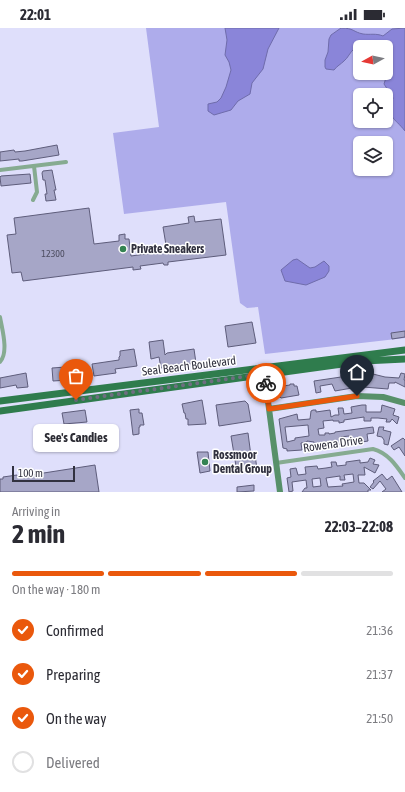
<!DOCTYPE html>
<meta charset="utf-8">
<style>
body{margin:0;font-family:"Asap Condensed",sans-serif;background:#f7f7f7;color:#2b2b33;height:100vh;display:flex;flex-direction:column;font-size:15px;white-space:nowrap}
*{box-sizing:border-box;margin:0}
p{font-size:13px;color:#7c7c81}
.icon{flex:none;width:22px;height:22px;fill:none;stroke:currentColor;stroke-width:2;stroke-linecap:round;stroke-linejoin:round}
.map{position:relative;height:464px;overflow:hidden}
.sheet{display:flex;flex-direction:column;background:#fff;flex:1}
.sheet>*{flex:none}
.needle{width:26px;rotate:262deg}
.tools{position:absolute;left:353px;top:12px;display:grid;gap:8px}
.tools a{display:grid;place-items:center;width:40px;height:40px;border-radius:6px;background:#fff;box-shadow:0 1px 3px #0004;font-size:20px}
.scale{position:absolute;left:12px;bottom:10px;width:63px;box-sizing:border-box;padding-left:4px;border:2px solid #31313f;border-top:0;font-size:11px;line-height:14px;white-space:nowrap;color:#31313f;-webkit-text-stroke:3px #fff;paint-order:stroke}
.pin{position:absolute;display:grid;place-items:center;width:34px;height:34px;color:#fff;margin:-41px -17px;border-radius:50% 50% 50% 0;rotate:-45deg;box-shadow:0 0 4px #0007}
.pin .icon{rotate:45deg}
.courier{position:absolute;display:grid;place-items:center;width:40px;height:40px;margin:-20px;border:3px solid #ea580c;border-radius:50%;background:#fff;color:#222;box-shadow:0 1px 5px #0007}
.bubble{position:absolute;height:28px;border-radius:6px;background:#fff;box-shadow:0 1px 3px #0004;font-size:13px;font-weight:700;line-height:28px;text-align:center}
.headline em{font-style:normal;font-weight:700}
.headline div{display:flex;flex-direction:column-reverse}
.headline{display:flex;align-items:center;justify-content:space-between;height:68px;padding:0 12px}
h1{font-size:26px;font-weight:700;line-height:30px}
.bar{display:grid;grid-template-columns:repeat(4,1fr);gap:6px 4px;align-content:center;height:48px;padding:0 12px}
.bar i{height:5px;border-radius:3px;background:#e1e1e2}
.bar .selected{background:#ea580c}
.bar p{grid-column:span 4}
ol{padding:0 12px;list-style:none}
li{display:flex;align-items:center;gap:12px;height:44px}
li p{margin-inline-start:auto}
li .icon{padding:4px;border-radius:50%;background:#ea580c;color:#fff;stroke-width:4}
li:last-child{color:#7c7c81}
li i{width:22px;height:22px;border:2px solid #e1e1e2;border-radius:50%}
.status{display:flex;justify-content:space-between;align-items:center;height:28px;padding:0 20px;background:#fff;direction:ltr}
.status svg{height:11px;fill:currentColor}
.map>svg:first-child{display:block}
.green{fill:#aeaceb;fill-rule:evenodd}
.water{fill:#8a85d9;stroke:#6f6cab}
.building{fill:#a6a6c7;stroke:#5e5d7b;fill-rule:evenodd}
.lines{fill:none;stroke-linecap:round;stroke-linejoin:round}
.street{stroke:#86ab91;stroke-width:4}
.secondary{stroke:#579069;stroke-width:6}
.primary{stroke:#2f7c4d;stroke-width:7}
.done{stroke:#6e6e81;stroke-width:4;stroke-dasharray:0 7.2}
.route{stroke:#ea580c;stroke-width:5}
.poi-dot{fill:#348352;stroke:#fff;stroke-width:1.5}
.labels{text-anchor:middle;stroke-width:3;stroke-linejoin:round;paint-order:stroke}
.number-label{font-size:10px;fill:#4e4e61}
.poi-label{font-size:12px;font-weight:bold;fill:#31313f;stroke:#fff;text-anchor:start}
.street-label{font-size:12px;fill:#31313f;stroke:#fff}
</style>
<div class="status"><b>22:01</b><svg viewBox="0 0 49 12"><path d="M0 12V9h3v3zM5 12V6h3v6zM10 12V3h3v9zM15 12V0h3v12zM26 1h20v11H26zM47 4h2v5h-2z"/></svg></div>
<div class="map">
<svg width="405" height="464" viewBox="0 0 405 464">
<rect width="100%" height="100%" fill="#dfdffb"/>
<path class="green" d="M146,0H405V310L265,326L258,279L247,280L240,275L226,174L124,186L113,105L159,99ZM360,19H386V45H360ZM360,67H386V93H360ZM360,115H386V141H360Z"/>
<path class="water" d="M225,0H279L268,21L263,41L252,55L250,66L238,73L231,82L214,87L208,83V76L217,74L221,70L226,59L231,42L229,34L225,27L227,12Z
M341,0C354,0 353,4 363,6C370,7 376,5 383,8L392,1L405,0V103C394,89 386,90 393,70L384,56C387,46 393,32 390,22C385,6 363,15 354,21C350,24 348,30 344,33C341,36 337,38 334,42L326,41L325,39V32L328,24L329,11L331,7Z
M297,231L310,240L315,239L324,233L329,238V243L325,249L306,257L285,253L281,242L293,232Z"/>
<path class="building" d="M57,117L59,127L22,133H19V131L0,133V124L14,122L15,124L25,123Z
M52,142L56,162H54L56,172L46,173L45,166H47L45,152H43L42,145L43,143Z
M30,146L31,155L1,158L0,149L1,148Z
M89,180L94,216L119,213V207L125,206V211H129L131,228L167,223L163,199L189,195L188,189L194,188L195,194L221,191L226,227L168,234V237H164L163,235L140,238L141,241L133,242V239L23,253L21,244L12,245L7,207L16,206L14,190Z
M252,294L256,315L228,319L225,298Z
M405,303V309L392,311L391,305Z
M163,312L165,327L167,325L194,321L196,335L161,340L159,329L151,331L149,314Z
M134,321L137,338L115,341L116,345L94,348L92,336L119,332V329L120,328V323Z
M66,339L68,352L53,353L52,340Z
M359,341H373V346L385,349L399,350L401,345L405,346L404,352H405V359L395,354V355H389L388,361L363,359V353H356L351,354L352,360L335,363L332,356L320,358L321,364L316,365L314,353L341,349V347L352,344L353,347H360Z
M26,345L28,359L17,360L16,357L0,360V350Z
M290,356H294V358H297L299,367L281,370L280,369L274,370L273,358L283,357V358L290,357Z
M202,372L206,396L188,397V391H186L185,385H184L182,376Z
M245,373L248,376L251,393L219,398L216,377Z
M362,377H366V384H381L382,377L395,381L393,387L399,389L397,396L392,391L390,394H386L387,391L378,390H371V393H364V389L344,392V394L339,395V393H333V392L323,393L324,400L318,401L319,407H325V405H329V406L335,405V404L373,399L374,405L367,406L368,413L362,414L351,415L349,408L341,409L342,416L329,417L328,414L320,415L321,418L315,419L314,414L307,413V414L301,415L302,422L287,423V421L283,420L279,391L297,386L298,392L310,391L311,383L313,382H316V384L330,382L331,389L335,387H339L338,380H343L344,386L352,385L351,379ZM308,397L309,408L295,410V412L287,414L285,399Z
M139,381V385H142L144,397H140V399H139V406L133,407L130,382Z
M85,382L87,394L64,396L62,385Z
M379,399H384L383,402L391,404L388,417L384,416V412L382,409L377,408Z
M248,405L251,428L255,427L257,441L237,444L231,408Z
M403,410L405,412V428L399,419L394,422L391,418Z
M197,424H208L210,443L200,445Z
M370,430L375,432L373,436L379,437L375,445L364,439L365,447H358L359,455H364L371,462H368V464H302L305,460H307L306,452L292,454L293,463L289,464L287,450L291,449L290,441L296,440L298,447L306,446L305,439L317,438L318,441L326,440L332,439L331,434H336L337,438L346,437V434L360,432V435L368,434ZM353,446L354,454L342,456L343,458L328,459L326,450L340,448V452H345L344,447ZM320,450L321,458L313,459L312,451Z
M95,437L99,464H0V451H3V449L17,447L18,449Z
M382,446L387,452L392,448L402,464H382L386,461L380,453L373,461L370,459L374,454L373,453Z
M254,457V463L237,464V459Z"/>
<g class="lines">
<path class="street" d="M0,142L66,134
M33,172L37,164L34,138
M0,289C2,301 9,324 0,334
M276,435L373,421C388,425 396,437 405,450"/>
<path class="secondary" d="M264,343L280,464
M269,381L357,368L383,369L405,375"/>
<path class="primary" d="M0,373L405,322
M0,383L364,333L405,331"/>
</g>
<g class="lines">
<path class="done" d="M76,372L264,346L266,355"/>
<path class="route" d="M266,355L269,381L357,368"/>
</g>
<g class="poi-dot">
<circle cx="123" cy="221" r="4"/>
<circle cx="205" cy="434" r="4"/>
</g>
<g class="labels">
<g class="number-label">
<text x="53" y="229">12300</text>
</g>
<g class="poi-label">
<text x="131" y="225">Private Sneakers</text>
<text x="213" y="431">Rossmoor<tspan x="213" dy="14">Dental Group</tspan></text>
</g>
<g class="street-label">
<text transform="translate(189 338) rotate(-7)" y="4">Seal Beach Boulevard</text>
<text transform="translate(333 416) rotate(-8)" y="4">Rowena Drive</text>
</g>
</g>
</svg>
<div class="tools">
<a><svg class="needle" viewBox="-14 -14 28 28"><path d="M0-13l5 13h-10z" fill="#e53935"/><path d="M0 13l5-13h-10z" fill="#7c7c81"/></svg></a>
<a><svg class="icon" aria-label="locate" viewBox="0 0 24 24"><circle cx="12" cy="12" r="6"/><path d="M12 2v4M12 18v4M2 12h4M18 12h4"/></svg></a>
<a><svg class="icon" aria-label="layers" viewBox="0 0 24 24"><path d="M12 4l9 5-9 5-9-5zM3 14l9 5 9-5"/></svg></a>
</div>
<div class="scale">100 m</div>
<div class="pin" style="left:76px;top:372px;background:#ea580c"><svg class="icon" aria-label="bag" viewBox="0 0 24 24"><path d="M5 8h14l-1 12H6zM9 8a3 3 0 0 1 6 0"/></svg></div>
<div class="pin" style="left:357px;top:368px;background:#1f2937"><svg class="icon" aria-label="home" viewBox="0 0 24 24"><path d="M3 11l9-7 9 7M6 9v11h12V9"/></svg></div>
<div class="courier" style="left:266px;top:355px"><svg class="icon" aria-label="bike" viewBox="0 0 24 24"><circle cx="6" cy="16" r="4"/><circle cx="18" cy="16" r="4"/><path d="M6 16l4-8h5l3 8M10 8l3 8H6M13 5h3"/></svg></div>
<div class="bubble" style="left:33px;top:396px;width:86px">See's Candies</div>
</div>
<section class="sheet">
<div class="headline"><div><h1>2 min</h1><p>Arriving in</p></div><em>22:03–22:08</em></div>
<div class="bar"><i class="selected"></i><i class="selected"></i><i class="selected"></i><i></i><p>On the way · 180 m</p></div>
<ol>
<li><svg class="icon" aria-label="check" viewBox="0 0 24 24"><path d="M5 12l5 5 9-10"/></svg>Confirmed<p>21:36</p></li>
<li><svg class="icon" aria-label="check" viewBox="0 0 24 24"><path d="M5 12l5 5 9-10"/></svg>Preparing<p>21:37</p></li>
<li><svg class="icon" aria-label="check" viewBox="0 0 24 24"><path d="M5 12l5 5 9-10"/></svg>On the way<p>21:50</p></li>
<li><i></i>Delivered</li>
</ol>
</section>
